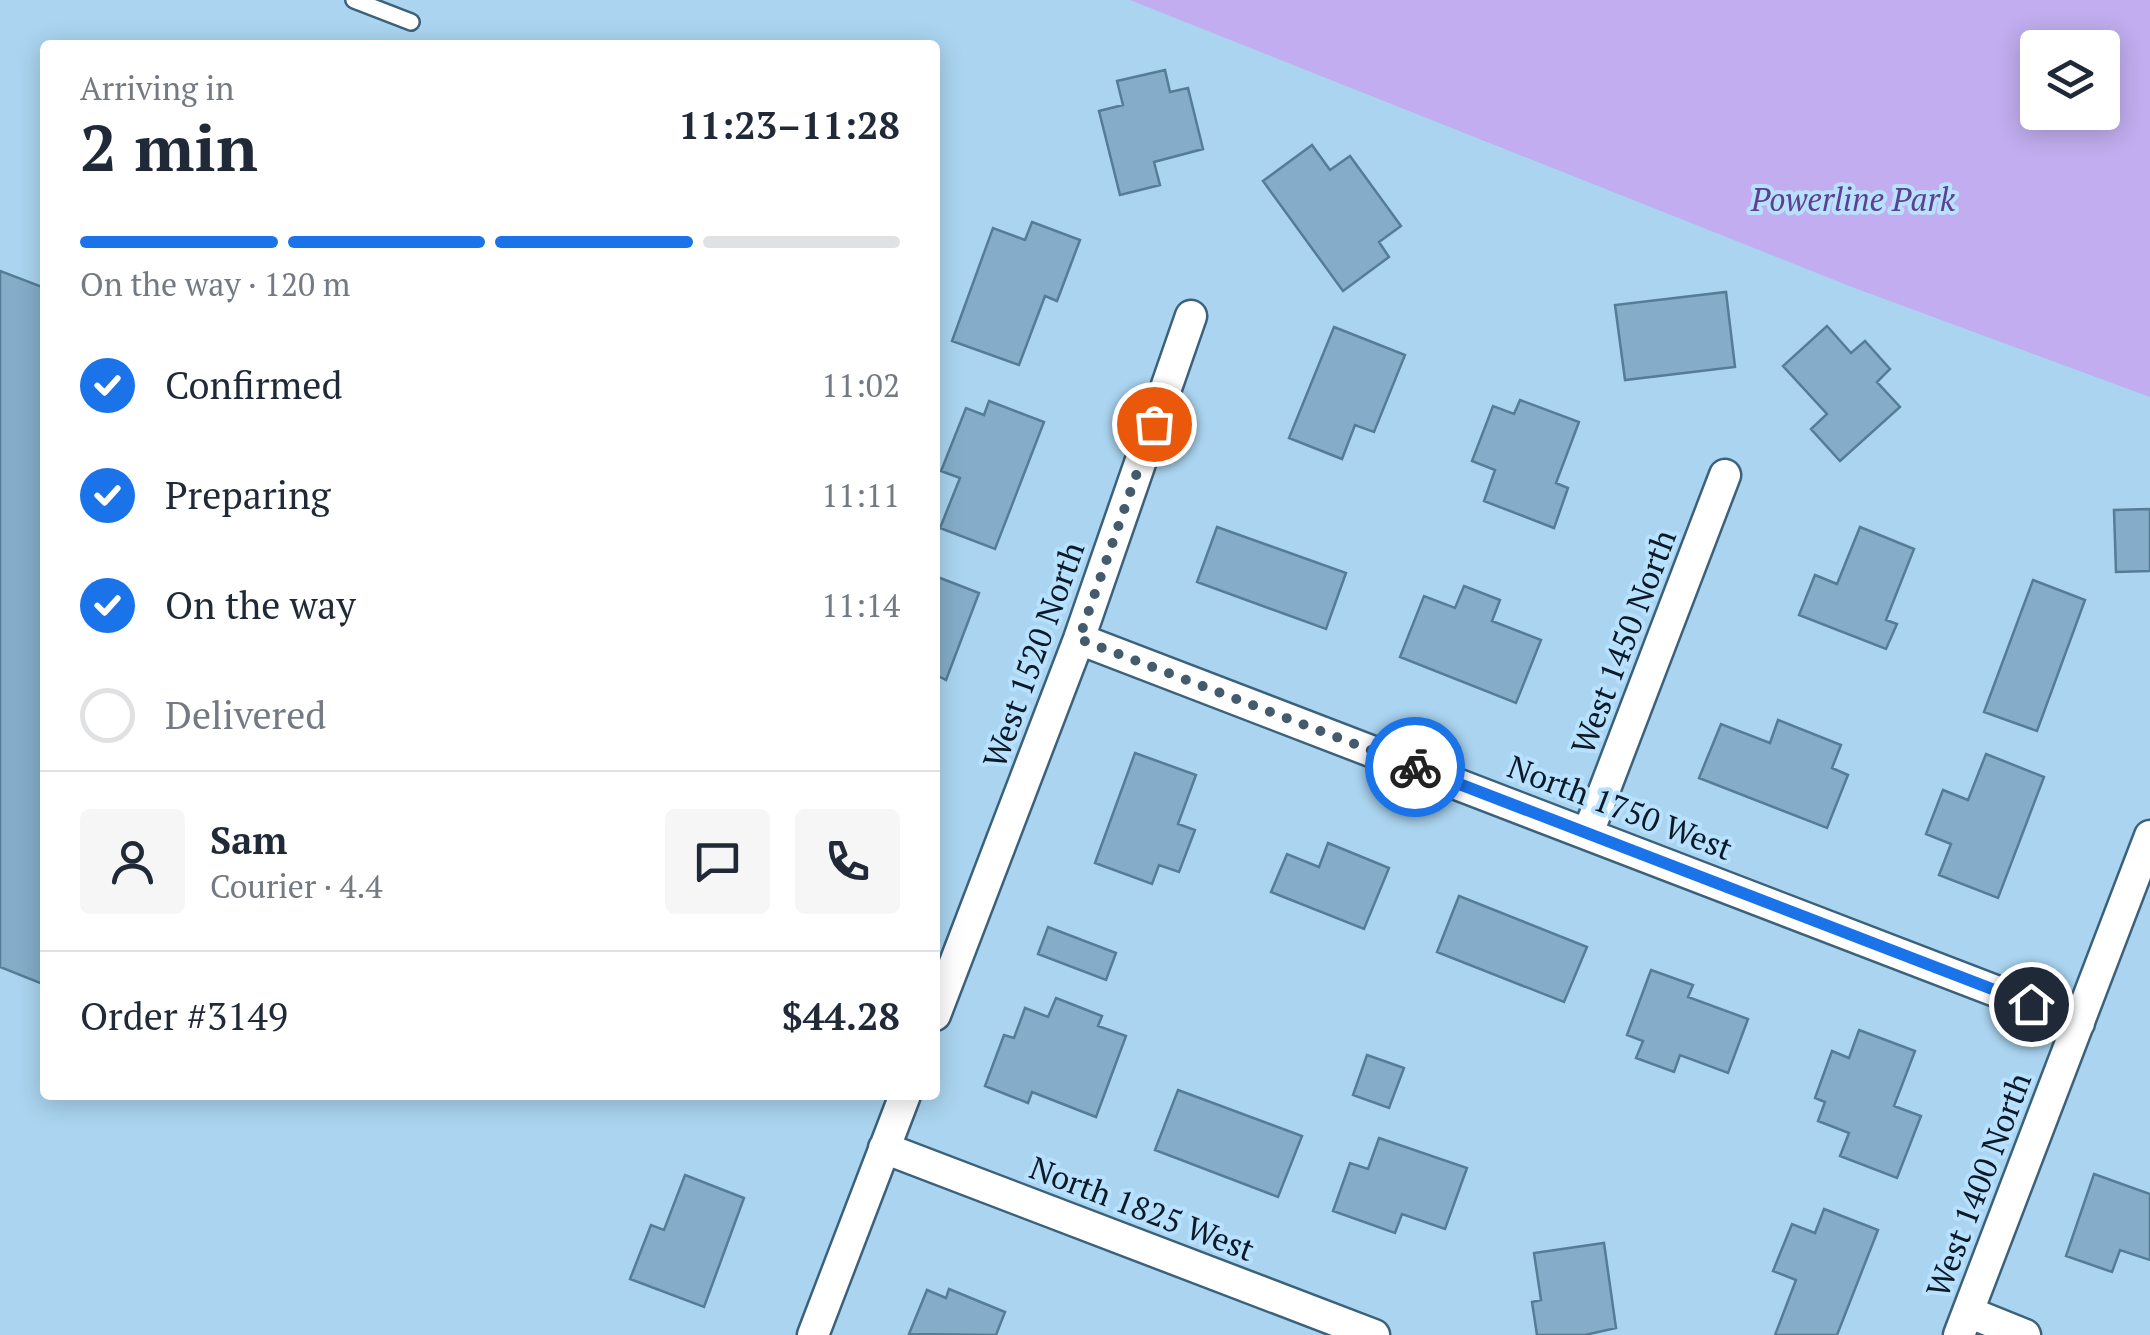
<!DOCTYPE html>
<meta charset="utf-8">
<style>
body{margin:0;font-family:"PT Serif",serif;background:#f6f6f7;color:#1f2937;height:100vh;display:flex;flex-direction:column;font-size:38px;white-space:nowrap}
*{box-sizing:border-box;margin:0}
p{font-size:32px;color:#747a83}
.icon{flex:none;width:55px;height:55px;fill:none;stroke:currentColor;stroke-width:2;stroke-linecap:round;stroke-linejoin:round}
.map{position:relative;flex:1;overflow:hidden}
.panel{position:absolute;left:40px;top:40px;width:900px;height:1060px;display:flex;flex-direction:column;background:#fff;border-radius:10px;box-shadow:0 5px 25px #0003}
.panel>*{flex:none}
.fabs{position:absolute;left:2020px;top:30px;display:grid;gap:20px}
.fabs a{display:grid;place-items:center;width:100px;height:100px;border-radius:10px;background:#fff;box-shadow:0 5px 25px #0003;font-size:50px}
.pin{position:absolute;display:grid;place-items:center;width:85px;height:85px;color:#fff;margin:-42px;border:5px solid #fff;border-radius:50%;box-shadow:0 2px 10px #0007}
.courier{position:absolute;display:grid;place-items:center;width:100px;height:100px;margin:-50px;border:8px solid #1a73e8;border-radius:50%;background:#fff;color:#222;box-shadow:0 2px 12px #0007}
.summary em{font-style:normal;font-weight:700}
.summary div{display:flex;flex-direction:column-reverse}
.summary{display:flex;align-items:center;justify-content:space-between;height:170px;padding:0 40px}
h1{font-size:65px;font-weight:700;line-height:75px}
.bar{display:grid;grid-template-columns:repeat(4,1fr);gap:15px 10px;align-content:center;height:120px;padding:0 40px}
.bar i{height:12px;border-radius:8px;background:#e0e1e3}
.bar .active{background:#1a73e8}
.bar p{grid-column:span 4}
.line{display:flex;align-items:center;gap:25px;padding:0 40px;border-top:2px solid #e0e1e3}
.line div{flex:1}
.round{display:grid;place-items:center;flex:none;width:105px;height:105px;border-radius:10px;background:#f6f6f7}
ol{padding:0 40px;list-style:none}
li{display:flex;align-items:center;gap:30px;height:110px}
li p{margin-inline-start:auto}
li .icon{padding:10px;border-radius:50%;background:#1a73e8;color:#fff;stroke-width:4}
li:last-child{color:#747a83}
li i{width:55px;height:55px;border:5px solid #e0e1e3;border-radius:50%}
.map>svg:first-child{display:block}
.green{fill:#c1adef;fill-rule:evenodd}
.building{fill:#85adc9;stroke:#567c96;stroke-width:2.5}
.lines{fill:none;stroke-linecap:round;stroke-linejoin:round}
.service-casing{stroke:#3c627b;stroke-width:20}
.minor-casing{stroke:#3c627b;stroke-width:35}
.service{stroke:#fff;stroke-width:15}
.minor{stroke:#fff;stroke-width:30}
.done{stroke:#435b6c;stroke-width:10;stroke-dasharray:0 18}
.route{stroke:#1a73e8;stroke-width:12}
.labels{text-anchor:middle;stroke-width:8;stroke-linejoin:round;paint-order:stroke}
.park-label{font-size:32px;font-style:italic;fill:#5f3f92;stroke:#b7e1fe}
.street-label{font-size:32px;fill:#0b1a25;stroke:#b7e1fe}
</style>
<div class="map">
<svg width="2150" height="1335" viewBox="0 0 2150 1335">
<rect width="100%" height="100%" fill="#aad4f0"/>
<path class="green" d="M1130,0H2150V397L1852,287ZM2038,48H2102V112H2038Z"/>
<path class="building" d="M1165,70L1170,92L1188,88L1203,149L1154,162L1160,185L1120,195L1099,111L1123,105L1117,81Z
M1312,145L1330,170L1350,156L1401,226L1379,242L1389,257L1343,291L1263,181Z
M1032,222L1080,240L1057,301L1045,296L1019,365L952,341L993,228L1025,240Z
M0,271L45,288V985L0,967Z
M1726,292L1735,367L1625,380L1615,305Z
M1827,326L1851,353L1865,341L1890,369L1877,382L1900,407L1840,461L1811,429L1827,414L1783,366Z
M1334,327L1405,355L1374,432L1355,425L1342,459L1289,438Z
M1520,400L1579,422L1556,483L1568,488L1554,528L1484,501L1495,470L1472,461L1493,406L1514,414Z
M989,401L1044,422L995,549L940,528L960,478L941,471L966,408L984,415Z
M2150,509V571L2116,572L2114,510Z
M1217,527L1346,573L1326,629L1197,582Z
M1860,527L1914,549L1886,620L1897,624L1886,649L1799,615L1815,575L1837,584Z
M935,576L979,593L946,680L938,676L935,684Z
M2033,580L2085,600L2037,731L1984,712Z
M1464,586L1500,600L1492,621L1541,640L1516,703L1400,657L1424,596L1455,608Z
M1778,720L1841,745L1832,768L1848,775L1827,828L1699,778L1721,724L1770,743Z
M1135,753L1196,775L1178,824L1195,830L1179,872L1159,865L1152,884L1095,863Z
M1986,754L2044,777L1998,898L1939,875L1951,844L1926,834L1943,790L1968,800Z
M1328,843L1389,868L1364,929L1271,892L1287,854L1319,867Z
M1459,896L1587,947L1564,1002L1437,952Z
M1048,927L1116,953L1106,980L1038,954Z
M1651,970L1693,985L1688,997L1748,1019L1728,1073L1680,1055L1674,1072L1636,1058L1643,1041L1627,1035Z
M1056,998L1102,1016L1098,1026L1126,1036L1096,1117L1032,1092L1028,1103L985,1086L1004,1035L1014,1038L1025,1008L1048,1017Z
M1859,1030L1915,1051L1894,1106L1921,1116L1897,1178L1840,1156L1849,1133L1818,1121L1825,1102L1815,1098L1832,1051L1849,1058Z
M1367,1055L1404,1068L1389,1108L1353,1095Z
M1178,1090L1302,1136L1278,1197L1155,1150Z
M1379,1138L1467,1168L1445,1229L1402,1214L1395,1233L1333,1211L1350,1163L1368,1169Z
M2094,1174L2150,1194V1260L2120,1250L2112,1272L2066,1256Z
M685,1175L744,1198L704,1307L630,1279L651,1225L664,1230Z
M1824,1209L1878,1230L1837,1335H1775L1796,1280L1773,1271L1792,1224L1815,1233Z
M1604,1243L1616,1328L1585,1335H1537L1532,1302L1541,1300L1534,1253Z
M949,1289L1005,1312L996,1335L909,1334L927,1290L946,1298Z"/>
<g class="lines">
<g class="service-casing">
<path id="service" d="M354,0L411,22"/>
</g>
<g class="minor-casing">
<path id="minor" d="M1079,639L2079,1023
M1588,833L1725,475
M935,1015L1079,639L1191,316
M884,1148L1374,1335
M1968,1312L2025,1335
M813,1335L905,1095
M1959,1335L2150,836"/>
</g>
<use href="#service" class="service"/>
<use href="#minor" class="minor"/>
</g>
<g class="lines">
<path class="done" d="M1154,424L1079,639L1415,767"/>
<path class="route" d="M1415,767L2031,1004"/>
</g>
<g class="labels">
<g class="park-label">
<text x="1853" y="211">Powerline Park</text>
</g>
<g class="street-label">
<text transform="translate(1624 642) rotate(-69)" y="11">West 1450 North</text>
<text transform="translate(1034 655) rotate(-70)" y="11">West 1520 North</text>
<text transform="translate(1620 808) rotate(21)" y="11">North 1750 West</text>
<text transform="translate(1979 1185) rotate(-69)" y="11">West 1400 North</text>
<text transform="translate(1142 1209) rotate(21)" y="11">North 1825 West</text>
</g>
</g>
</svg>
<div class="fabs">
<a><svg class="icon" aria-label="layers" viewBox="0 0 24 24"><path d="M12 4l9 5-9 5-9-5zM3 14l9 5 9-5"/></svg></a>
</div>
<div class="pin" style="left:1154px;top:424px;background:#ea580c"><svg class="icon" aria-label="bag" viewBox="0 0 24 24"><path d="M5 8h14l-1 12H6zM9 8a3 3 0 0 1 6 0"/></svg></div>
<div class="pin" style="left:2031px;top:1004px;background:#1f2937"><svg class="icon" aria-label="home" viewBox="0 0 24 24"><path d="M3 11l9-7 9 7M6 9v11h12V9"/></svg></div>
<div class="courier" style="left:1415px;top:767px"><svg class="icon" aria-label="bike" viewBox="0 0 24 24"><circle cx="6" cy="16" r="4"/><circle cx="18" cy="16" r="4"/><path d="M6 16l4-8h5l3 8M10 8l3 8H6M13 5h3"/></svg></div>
<section class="panel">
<div class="summary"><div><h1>2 min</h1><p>Arriving in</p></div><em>11:23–11:28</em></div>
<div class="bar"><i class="active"></i><i class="active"></i><i class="active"></i><i></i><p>On the way · 120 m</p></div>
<ol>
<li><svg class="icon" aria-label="check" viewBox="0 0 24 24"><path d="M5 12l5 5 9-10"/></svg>Confirmed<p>11:02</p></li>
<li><svg class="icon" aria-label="check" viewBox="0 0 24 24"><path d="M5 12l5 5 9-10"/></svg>Preparing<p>11:11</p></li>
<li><svg class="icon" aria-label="check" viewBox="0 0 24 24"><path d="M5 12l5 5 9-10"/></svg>On the way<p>11:14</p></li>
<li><i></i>Delivered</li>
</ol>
<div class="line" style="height:180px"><a class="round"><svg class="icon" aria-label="person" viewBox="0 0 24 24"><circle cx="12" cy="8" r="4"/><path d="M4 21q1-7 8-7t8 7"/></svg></a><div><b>Sam</b><p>Courier · 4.4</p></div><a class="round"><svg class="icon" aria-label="chat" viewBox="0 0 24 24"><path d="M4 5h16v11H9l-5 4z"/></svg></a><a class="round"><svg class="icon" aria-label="phone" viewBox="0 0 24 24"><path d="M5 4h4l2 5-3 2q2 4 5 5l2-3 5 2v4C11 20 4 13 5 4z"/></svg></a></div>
<div class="line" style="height:130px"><div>Order #3149</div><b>$44.28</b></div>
</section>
</div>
